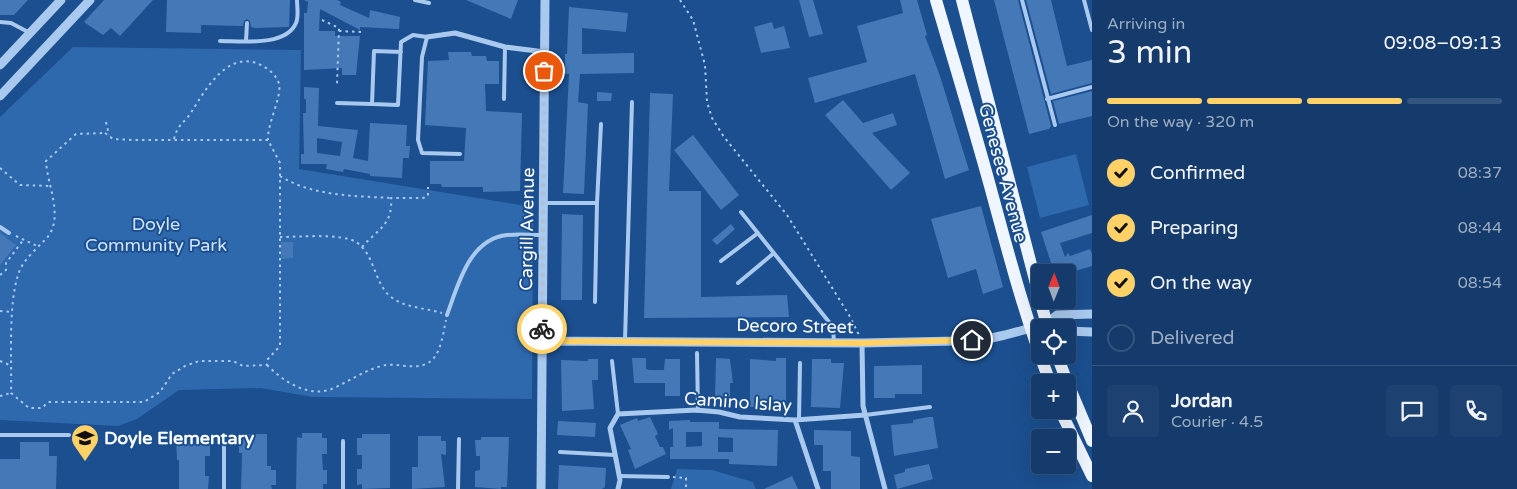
<!DOCTYPE html>
<meta charset="utf-8">
<style>
body{margin:0;font-family:"Varela Round",sans-serif;background:#1d4271;color:#f1f3f6;height:100vh;display:flex;flex-direction:column;font-size:19px;white-space:nowrap}
*{box-sizing:border-box;margin:0}
p{font-size:16px;color:#9dadc1}
.icon{flex:none;width:28px;height:28px;fill:none;stroke:currentColor;stroke-width:2;stroke-linecap:round;stroke-linejoin:round}
.map{position:relative;flex:1;overflow:hidden}
.panel{display:flex;flex-direction:column;background:#143b6b;width:425px}
.panel>*{flex:none}
.needle{width:32px;rotate:1deg}
.buttons{position:absolute;left:1031px;top:264px;display:grid;gap:10px}
.buttons a{display:grid;place-items:center;width:45px;height:45px;border-radius:5px;background:#143b6b;box-shadow:0 5px 20px #0002,0 0 0 1px #33557e;font-size:25px}
.pin{position:absolute;display:grid;place-items:center;width:42px;height:42px;color:#fff;margin:-21px;border:2px solid #fff;border-radius:50%;box-shadow:0 1px 5px #0007}
.courier{position:absolute;display:grid;place-items:center;width:50px;height:50px;margin:-25px;border:4px solid #ffd166;border-radius:50%;background:#fff;color:#222;box-shadow:0 1px 6px #0007}
.headline em{font-style:normal;font-weight:600}
.headline div{display:flex;flex-direction:column-reverse}
.headline{display:flex;align-items:center;justify-content:space-between;height:85px;padding:0 15px}
h1{font-size:32px;font-weight:600;line-height:38px}
.bar{display:grid;grid-template-columns:repeat(4,1fr);gap:8px 5px;align-content:center;height:60px;padding:0 15px}
.bar i{height:6px;border-radius:4px;background:#33557e}
.bar .current{background:#ffd166}
.bar p{grid-column:span 4}
.line{display:flex;align-items:center;gap:12px;padding:0 15px;border-top:1px solid #33557e}
.line div{flex:1}
.round{display:grid;place-items:center;flex:none;width:52px;height:52px;border-radius:5px;background:#1d4271}
ol{padding:0 15px;list-style:none}
li{display:flex;align-items:center;gap:15px;height:55px}
li p{margin-inline-start:auto}
li .icon{padding:5px;border-radius:50%;background:#ffd166;color:#111;stroke-width:4}
li:last-child{color:#9dadc1}
li i{width:28px;height:28px;border:2px solid #33557e;border-radius:50%}
main{display:flex;flex:1;min-height:0}
.map>svg:first-child{display:block}
.green{fill:#2e69ad}
.building{fill:#4478b7;fill-rule:evenodd}
.lines{fill:none;stroke-linecap:round;stroke-linejoin:round}
.path{stroke:#a9c9ee;stroke-width:2;stroke-dasharray:2.5 4;stroke-linecap:butt}
.service{stroke:#a9c9ee;stroke-width:4}
.minor{stroke:#a9c9ee;stroke-width:5}
.tertiary{stroke:#a9c9ee;stroke-width:9}
.primary{stroke:#f0f6ff;stroke-width:12}
.done{stroke:#afc1d8;stroke-width:5;stroke-dasharray:0 9}
.route{stroke:#ffd166;stroke-width:6}
.labels{text-anchor:middle;stroke-width:4;stroke-linejoin:round;paint-order:stroke}
.street-label{font-size:18px;fill:#fff;stroke:#1b4f8f}
.park-label{font-size:18px;fill:#cfe3fa;stroke:#1b4f8f}
.poi-label{font-size:18px;font-weight:bold;fill:#fff;stroke:#1b4f8f;text-anchor:start}
</style>
<main>
<div class="map">
<svg width="1092" height="489" viewBox="0 0 1092 489">
<rect width="100%" height="100%" fill="#1b4f8f"/>
<path class="green" d="M73,47L301,50L299,169L533,207L532,399L312,397L261,388L179,390L137,419L118,426L0,420V117Z
M1076,154L1089,205L1040,218L1027,167Z
M677,469L712,470L753,482L756,489H671Z"/>
<path class="building" d="M0,0H28L14,15H0Z
M104,0H153L120,36L111,28L103,35L84,22Z
M167,0H290L289,27L255,28L251,27L250,21L247,19L244,21L243,26L201,25V33L166,32Z
M304,0H337L341,2L340,5L369,18L370,10L400,17L399,29L360,27V30L320,9L319,31H335V36H360L356,75H342V68L304,70V13H307L308,2Z
M466,0H518L511,19Z
M799,0H813L823,34L809,37Z
M900,0H917L927,35L925,36L940,76L969,170L945,179L915,74L815,103L808,78L867,62L857,26L903,13Z
M994,0H1018L1051,126L1049,129L1029,134Z
M1026,0H1051L1067,66L1092,60V83L1051,94Z
M569,7L628,13L626,32L582,28V54L634,53V73L580,74L578,102L588,104L584,194L563,193L569,74H565V54H567Z
M772,22L774,29L784,26L790,48L761,53L754,27Z
M448,52H471L472,56H486L487,61H499V84H485L486,111L522,113L520,191L483,192V187H442L441,184H430V161H464L466,128L425,125L428,61L449,60Z
M304,87L319,88L318,126L358,130L353,158L368,161L370,123L407,125L406,146H410L409,158H403L402,178L370,176V174L344,169L343,172L326,169L327,164H301V154H304L303,113H306V99H304ZM317,138L342,142L340,156L317,153Z
M1092,91V116L1059,124L1053,101Z
M597,92L612,93L611,101H597Z
M650,93L673,94L669,191H701V297L787,295L789,317L644,318Z
M843,100L863,123L893,113L897,125L872,133L910,173L891,190L825,115Z
M693,135L739,195L721,210L674,150Z
M981,206L1003,287L983,294L976,269L948,278L931,219Z
M562,214L583,215L582,300H561Z
M1092,215V233L1060,243L1065,257L1068,253L1070,256L1090,249L1092,254V266L1075,271L1077,277L1068,280V272H1054L1041,232Z
M731,224L735,229L717,245L712,240Z
M0,233L16,245L0,265Z
M281,242H293V258L281,259Z
M632,358H646V369L650,370H664L665,359H680V396H665V383H634Z
M716,358L730,359L733,383H730V397H715Z
M776,358H786V406L777,407L776,402H762V407H750V359L776,361Z
M588,359H598V380H592L594,409L562,411L561,360L588,361Z
M812,359H831V363H844L840,408L811,407Z
M922,365V394H895V398H874V366Z
M650,417L658,434L655,436L660,447H663L666,454L635,469L628,450L631,449L620,425L637,418L638,421Z
M928,417H933L938,448L894,456L891,425L913,423V420Z
M690,420V422H719V429L778,430L777,466L729,464V459H670V447H673V428L669,430V421ZM686,432H702V446L686,447ZM718,437L733,438V452H718Z
M558,421L596,423L595,437L557,435Z
M814,430L851,431V456L860,457V489H831V471H823V445H814Z
M302,433H322V438H327V454H322L323,470H327V484H323V489H296L297,437L302,438Z
M244,434H267V466H271V470H276V485H271L272,489H241L242,453H239V439H244Z
M362,434H390V488L362,489V484L357,485V469H362V455H357V438H362Z
M418,436H441V441H446V455L441,454L445,487L412,489V467H418Z
M176,437H206V441H210V456H205V476H209L208,489H179V460H177Z
M481,437H509L507,487H501V489L475,487V471L480,470V456H476L475,440H481Z
M20,442H49V456H57L56,489H0V459H20Z
M929,464L933,479L897,489L894,475L905,472V469Z
M559,465L606,468L605,487L602,489H558Z
M792,476L798,489H764Z"/>
<g class="lines">
<path class="path" d="M680,0L693,20L705,65L707,102L712,118L724,137L787,215L849,315L859,335
M322,20L339,28L337,84
M339,31L362,32
M106,122L109,135
M105,133L113,139L134,140H268L280,163V346L268,359L267,365L243,366L233,361H199L185,366L172,374L160,392L144,402H48L42,408H29L11,393C12,359 8,307 18,275C22,261 36,249 46,239C65,218 47,185 46,161L76,134Z
M174,139C178,123 185,123 192,111C206,89 228,49 261,65C269,69 277,76 279,84C282,97 267,124 268,140
M0,168L20,185L51,186
M280,176C312,196 354,196 391,198
M16,236L37,246
M280,237C298,237 342,233 356,242C375,254 374,284 391,297C405,308 426,308 442,313
M362,247C378,229 393,225 391,198H423L428,196V187
M0,275L6,270V263L24,239
M0,311L13,312
M0,361L12,366
M267,365C284,382 311,400 336,387C351,380 364,371 381,366C395,362 412,370 426,364C441,358 443,333 446,320
M0,396L11,393
M673,477L686,478V489"/>
<path class="service" d="M415,0L429,3
M1022,0L1055,125
M1084,0L1092,30
M0,22L11,23L30,33
M220,41C240,41 286,47 296,23C299,17 297,7 297,0
M246,41L247,23
M401,52L374,51L372,104L398,105L401,42L413,35L427,37L422,57L418,140L422,153L460,154
M504,99L505,47
M1047,99L1092,87
M337,103L372,104
M543,203H597L601,124
M741,212L833,327L834,343
M0,227L9,233
M721,261L758,233
M738,283L774,253
M595,302L597,203
M447,315C458,285 469,239 507,235C519,234 531,235 543,235
M625,340L632,102
M697,353L698,411
M612,361L618,414
M865,415L930,407
M799,420L800,363
M0,435H69
M560,452L615,455
M619,476L668,477
M224,489V436
M343,489V441
M458,489L459,439"/>
<path class="minor" d="M427,37L455,33L505,47L545,52
M862,343L863,406L885,489
M795,420L818,489
M618,489L620,480L610,428L618,414L696,410L719,412L740,417L795,420L865,415"/>
<path class="tertiary" d="M0,65L61,0
M0,96L90,0
M1068,331L1092,332
M542,341L862,343L956,341L987,339L1005,335L1046,324L1057,315L1092,314
M541,489L545,0"/>
<path class="primary" d="M936,0C954,62 973,124 990,186C1008,252 1025,318 1050,382
M962,0L1040,299
M1040,300L1048,328
M1057,355L1067,382
M1068,384L1092,441
M1060,410L1092,476"/>
</g>
<g class="lines">
<path class="done" d="M542,329L544,71"/>
<path class="route" d="M542,329V341L862,343L972,340"/>
</g>
<defs>
<g id="school-pin" transform="scale(1.4375)"><path d="M0 17L-7.5 6A9.5 9.5 0 1 1 7.5 6Z" fill="#ffd166" stroke="#1b4f8f"/><path d="M0-5L7-2L0 1L-7-2ZM-4 1L0 2.5L4 1V4Q0 6-4 4Z" fill="#111"/></g>
</defs>
<g fill-rule="evenodd">
<use href="#school-pin" x="85" y="438"/>
</g>
<g class="labels">
<g class="street-label">
<text transform="translate(1003 173) rotate(75)" y="6">Genesee Avenue</text>
<text transform="translate(527 229) rotate(-89)" y="6">Cargill Avenue</text>
<text transform="translate(795 326) rotate(1)" y="6">Decoro Street</text>
<text transform="translate(738 402) rotate(4)" y="6">Camino Islay</text>
</g>
<g class="park-label">
<text x="156" y="230">Doyle<tspan x="156" dy="21">Community Park</tspan></text>
</g>
<g class="poi-label">
<text x="104" y="444">Doyle Elementary</text>
</g>
</g>
</svg>
<div class="buttons">
<a><svg class="needle" viewBox="-14 -14 28 28"><path d="M0-13l5 13h-10z" fill="#e53935"/><path d="M0 13l5-13h-10z" fill="#9dadc1"/></svg></a>
<a><svg class="icon" aria-label="locate" viewBox="0 0 24 24"><circle cx="12" cy="12" r="6"/><path d="M12 2v4M12 18v4M2 12h4M18 12h4"/></svg></a>
<a>+</a>
<a>−</a>
</div>
<div class="pin" style="left:544px;top:71px;background:#ea580c"><svg class="icon" aria-label="bag" viewBox="0 0 24 24"><path d="M5 8h14l-1 12H6zM9 8a3 3 0 0 1 6 0"/></svg></div>
<div class="pin" style="left:972px;top:340px;background:#1f2937"><svg class="icon" aria-label="home" viewBox="0 0 24 24"><path d="M3 11l9-7 9 7M6 9v11h12V9"/></svg></div>
<div class="courier" style="left:542px;top:329px"><svg class="icon" aria-label="bike" viewBox="0 0 24 24"><circle cx="6" cy="16" r="4"/><circle cx="18" cy="16" r="4"/><path d="M6 16l4-8h5l3 8M10 8l3 8H6M13 5h3"/></svg></div>
</div>
<section class="panel">
<div class="headline"><div><h1>3 min</h1><p>Arriving in</p></div><em>09:08–09:13</em></div>
<div class="bar"><i class="current"></i><i class="current"></i><i class="current"></i><i></i><p>On the way · 320 m</p></div>
<ol>
<li><svg class="icon" aria-label="check" viewBox="0 0 24 24"><path d="M5 12l5 5 9-10"/></svg>Confirmed<p>08:37</p></li>
<li><svg class="icon" aria-label="check" viewBox="0 0 24 24"><path d="M5 12l5 5 9-10"/></svg>Preparing<p>08:44</p></li>
<li><svg class="icon" aria-label="check" viewBox="0 0 24 24"><path d="M5 12l5 5 9-10"/></svg>On the way<p>08:54</p></li>
<li><i></i>Delivered</li>
</ol>
<div class="line" style="height:90px"><a class="round"><svg class="icon" aria-label="person" viewBox="0 0 24 24"><circle cx="12" cy="8" r="4"/><path d="M4 21q1-7 8-7t8 7"/></svg></a><div><b>Jordan</b><p>Courier · 4.5</p></div><a class="round"><svg class="icon" aria-label="chat" viewBox="0 0 24 24"><path d="M4 5h16v11H9l-5 4z"/></svg></a><a class="round"><svg class="icon" aria-label="phone" viewBox="0 0 24 24"><path d="M5 4h4l2 5-3 2q2 4 5 5l2-3 5 2v4C11 20 4 13 5 4z"/></svg></a></div>
</section>
</main>
